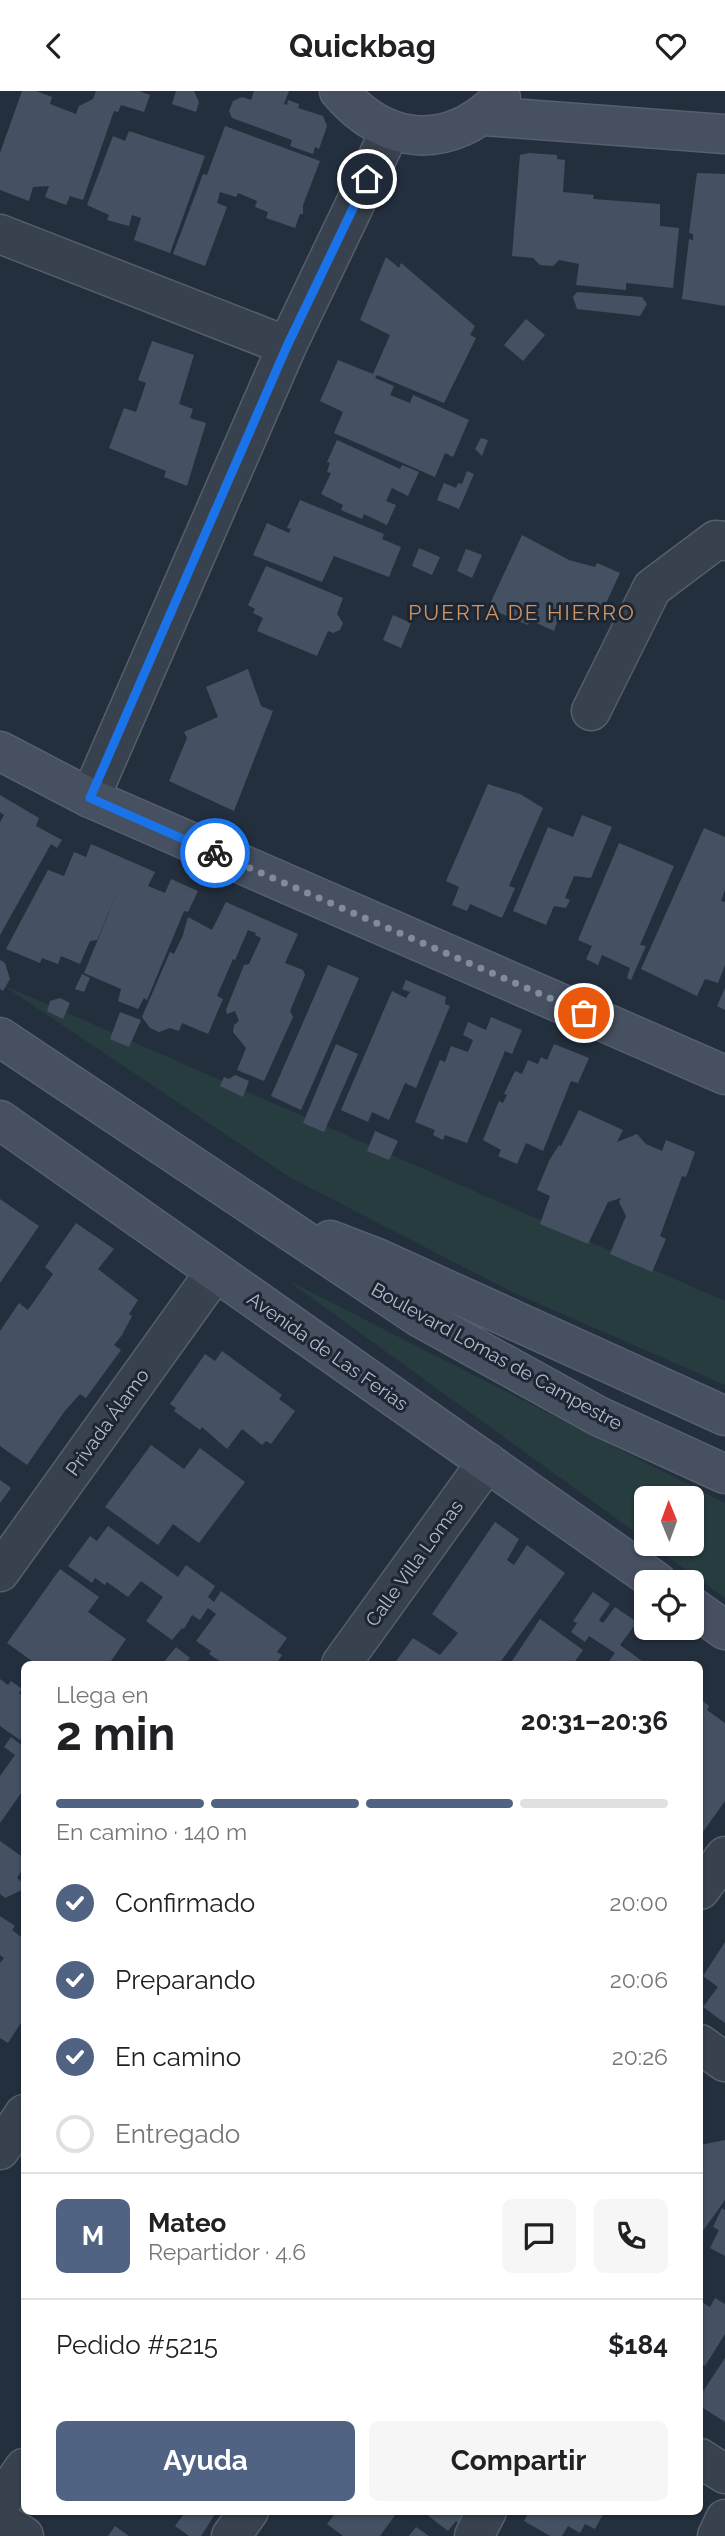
<!DOCTYPE html>
<html lang="es">
<meta charset="utf-8">
<style>
body{margin:0;font-family:Raleway,sans-serif;background:#f6f6f6;color:#202124;height:100vh;display:flex;flex-direction:column;font-size:26px;white-space:nowrap}
*{box-sizing:border-box;margin:0}
p{font-size:23px;color:#757577}
.icon{flex:none;width:38px;height:38px;fill:none;stroke:currentColor;stroke-width:2;stroke-linecap:round;stroke-linejoin:round}
.map{position:relative;flex:1;overflow:hidden}
.panel{position:absolute;left:21px;top:1570px;width:682px;height:854px;display:flex;flex-direction:column;background:#fff;border-radius:10px;box-shadow:0 2px 5px #0004}
.panel>*{flex:none}
.needle{width:46px;rotate:359deg}
.buttons{position:absolute;left:634px;top:1395px;display:grid;gap:14px}
.buttons a{display:grid;place-items:center;width:70px;height:70px;border-radius:10px;background:#fff;box-shadow:0 2px 5px #0004;font-size:35px}
.pin{position:absolute;display:grid;place-items:center;width:60px;height:60px;color:#fff;margin:-30px;border:4px solid #fff;border-radius:50%;box-shadow:0 2px 7px #0007}
.courier{position:absolute;display:grid;place-items:center;width:70px;height:70px;margin:-35px;border:5px solid #1a73e8;border-radius:50%;background:#fff;color:#222;box-shadow:0 2px 9px #0007}
.head em{font-style:normal;font-weight:700}
.head div{display:flex;flex-direction:column-reverse}
.head{display:flex;align-items:center;justify-content:space-between;height:119px;padding:0 35px}
h1{font-size:46px;font-weight:700;line-height:52px}
.bar{display:grid;grid-template-columns:repeat(4,1fr);gap:10px 7px;align-content:center;height:84px;padding:0 35px}
.bar i{height:9px;border-radius:5px;background:#e0e0e0}
.bar .active{background:#506383}
.bar p{grid-column:span 4}
.line{display:flex;align-items:center;gap:18px;padding:0 35px;border-top:2px solid #e0e0e0}
.line div{flex:1}
.round{display:grid;place-items:center;flex:none;width:74px;height:74px;border-radius:10px;background:#f6f6f6}
ol{padding:0 35px;list-style:none}
li{display:flex;align-items:center;gap:21px;height:77px}
li p{margin-inline-start:auto}
li .icon{padding:7px;border-radius:50%;background:#506383;color:#fff;stroke-width:4}
li:last-child{color:#757577}
li i{width:38px;height:38px;border:4px solid #e0e0e0;border-radius:50%}
.action{display:flex;gap:14px;margin-top:auto;padding:14px 35px}
.action a{flex:1;height:80px;border-radius:10px;background:#506383;color:#fff;font-size:28px;font-weight:700;line-height:80px;text-align:center}
.action a+a{background:#f6f6f6;color:#202124}
header{display:flex;justify-content:space-between;align-items:center;height:91px;padding:0 35px;background:#fff;font-size:32px;font-weight:700}
.map>svg:first-child{display:block}
.green{fill:#263c3f}
.building{fill:#455162}
.lines{fill:none;stroke-linecap:round;stroke-linejoin:round}
.street-casing{stroke:#565f6c;stroke-width:41}
.secondary-casing{stroke:#565f6c;stroke-width:41}
.street{stroke:#38414e;stroke-width:38}
.secondary{stroke:#465061;stroke-width:38}
.done{stroke:#828b98;stroke-width:7;stroke-dasharray:0 12.6}
.route{stroke:#1a73e8;stroke-width:9}
.labels{text-anchor:middle;stroke-width:6;stroke-linejoin:round;paint-order:stroke}
.street-label{font-size:19px;fill:#b4bcc9;stroke:#1d2633}
.neighbourhood-label{font-size:21px;letter-spacing:2px;fill:#d59563;stroke:#1d2633}
</style>
<header><svg class="icon" aria-label="back" viewBox="0 0 24 24"><path d="M15 5l-7 7 7 7"/></svg>Quickbag<svg class="icon" aria-label="heart" viewBox="0 0 24 24"><path d="M12 20l-8-8c-3-5 5-10 8-4 3-6 11-1 8 4z"/></svg></header>
<div class="map">
<svg width="725" height="2445" viewBox="0 0 725 2445">
<rect width="100%" height="100%" fill="#242f3e"/>
<path class="green" d="M1,893L725,1210V1294L512,1201L291,1087Z
M287,1189L725,1412V1507L650,1453L691,1452V1407H646V1449Z"/>
<path class="building" d="M22,0H36L52,6L50,13L76,23L79,15L93,8L96,0H139L150,4L144,21L121,14L118,21L114,20L83,109L70,105L66,114L45,106L49,95L33,96L29,110L0,99V62Z
M176,0H194L199,11L196,21L172,13Z
M254,0H289L284,13L287,14L288,9L299,13L298,17L323,25L327,35L319,58L315,56L313,63L290,55L292,49L232,27L229,20L233,10L242,6L251,9Z
M225,35L320,70L303,114V123H300L295,137L266,127L268,121L255,116L257,110L238,102L236,106L220,101L217,112L227,116L205,175L173,163L203,83L207,84Z
M129,40L205,65L170,162L134,149L141,127L132,124L129,135L107,129L109,124L87,114L113,45L125,50Z
M529,62L557,64V68L565,69L563,101L594,104L593,108L660,113V135L679,137L673,197L626,192V199L576,194L579,173L559,169L553,175L540,174L533,167L512,165L520,64Z
M697,82L725,83V215L682,208L689,148L693,149V143L689,142Z
M386,166L399,177L401,172L475,235L470,244L476,247L444,312L377,284L375,287L394,295L390,304L410,312L413,304L469,329L453,366L445,362L435,386L334,342L343,321L320,310L338,269L373,283L390,244L360,229Z
M577,201L642,206L647,213L640,225L577,218L573,206Z
M526,228L545,244L523,270L504,254Z
M152,250L194,264L179,313L193,318L190,327L206,332L187,395L164,386L166,380L109,357L124,317L136,321L146,292L138,289Z
M481,347L488,349L482,365L475,358Z
M337,349L400,378L402,374L419,381L408,405L392,397L386,410L396,414L387,434L364,423L362,428L341,419L343,414L321,403L331,382L327,381L330,372L327,371Z
M467,380L474,383L459,418L437,409L444,392L456,397L458,392L462,393Z
M300,409L384,443L382,448L401,456L389,486L334,465L322,491L253,464L267,432L289,442L291,438L287,437Z
M522,444L569,469L595,476L597,472L620,482L602,521L590,516L585,527L562,517L554,540L530,529L528,534L488,517Z
M419,457L440,466L432,484L412,475Z
M466,458L482,464L472,487L457,480Z
M266,475L343,507L337,523L343,532L340,539L333,542L328,540L317,565L257,540L263,527L253,522L255,518L248,514Z
M393,524L411,532L401,557L383,549Z
M248,578L261,615L273,620L234,720L169,690L187,647L184,641L218,626L206,596Z
M488,693L520,703L543,717L509,795L515,797L502,827L470,813L467,820L452,814L459,796L446,790Z
M0,704L39,727L36,735L62,749L57,757L51,753L0,844V731L4,724L0,721Z
M582,724L612,736L591,787L574,785L565,807L570,809L566,817L554,815L546,834L513,820L548,736L573,746Z
M704,737L725,746V799L721,810L725,811V874L718,892L705,888L697,905L641,878Z
M619,752L674,775L640,854L646,855L631,889L627,887L630,877L602,864L598,874L586,868L592,855L578,849Z
M91,753L155,781L148,795L165,802L171,788L198,800L188,821L184,820L147,909L144,907L138,918L118,910L121,898L84,882L120,795L97,849L90,850L80,873L61,865L58,873L42,867L40,872L6,858L48,779L64,785L74,761L86,766Z
M226,811L298,843L285,872L303,879L305,884L290,920L293,926L264,990L237,979L246,957L233,941L234,934L239,930L235,920L227,923L226,919L244,874L249,873L261,847L255,844L256,842L248,839L235,869L233,868L217,905L223,908L208,943L182,932L179,940L170,937L159,941L150,937L142,926L170,861L174,863L183,844L188,826L212,839Z
M0,869L5,872L10,888L3,900L0,898Z
M328,874L359,887L301,1019L271,1005Z
M82,883L90,887L84,901L75,898Z
M406,889L446,906L445,913L450,915L416,997L405,992L389,1029L372,1021L368,1031L341,1019L392,900L406,907L410,901L402,898Z
M725,897V919L717,915Z
M60,907L70,912L63,928L47,920L50,910Z
M120,921L141,929L129,956L110,948Z
M491,926L522,939L512,963L505,960L467,1052L445,1044L443,1049L433,1044L435,1039L415,1031L440,969L445,971L451,955L468,961L473,949L463,944L468,931L486,939Z
M336,953L358,963L324,1041L303,1032Z
M554,953L589,967L578,992L571,990L543,1060L526,1052L517,1073L498,1065L501,1059L483,1049L499,1010L503,1012L507,1004L504,1003L515,980L522,983L528,969L538,973L541,966L547,969Z
M235,984L249,990L243,1006L220,995L224,986L229,988Z
M579,1019L623,1039L617,1051L637,1043L646,1053L662,1060L666,1049L695,1061L686,1086L682,1085L660,1145L666,1148L652,1181L610,1163L626,1125L619,1111L621,1107L608,1111L588,1153L540,1133L550,1105L537,1099L549,1070L559,1054L561,1055Z
M375,1040L398,1050L389,1069L367,1060Z
M0,1108L39,1135L0,1192Z
M76,1132L114,1158L98,1178L138,1209L129,1223L132,1225L122,1244L114,1254L121,1259L86,1307L80,1303L64,1321L27,1374L0,1355V1240L19,1212L28,1219L53,1183L45,1176Z
M222,1260L282,1304L279,1308L295,1320L271,1353L266,1350L262,1354L242,1338L227,1358L202,1336L200,1339L174,1320L176,1317L170,1313L205,1263L215,1270Z
M151,1354L184,1378L200,1357L245,1391L199,1452L173,1433L158,1454L105,1416Z
M0,1389L11,1397L0,1412Z
M495,1431L519,1448L507,1469L514,1474L527,1454L565,1482L499,1573H394L413,1547L440,1564L458,1542L432,1523Z
M108,1435L178,1486L186,1474L215,1495L208,1506L214,1511L221,1500L287,1547L277,1561L282,1564L276,1573H224L209,1563L211,1560L196,1550L216,1523L208,1517L200,1529L192,1524L184,1538L182,1537L172,1549L146,1530L163,1506L141,1490L128,1506L107,1491L105,1494L95,1487L92,1492L68,1475L90,1445L97,1450Z
M60,1478L99,1506L88,1521L126,1548L109,1573H36L7,1552Z
M593,1501L610,1513L599,1529L603,1532L615,1516L637,1531L620,1554L646,1573H607L615,1562L589,1545L585,1551L571,1541L577,1532L573,1530Z
M540,1528L583,1559L573,1573H510Z
M176,1556L190,1567L185,1573H162Z
M0,1588L8,1594L11,1590L22,1598L19,1602L24,1606V1642L20,1649L0,1635Z
M700,1608L709,1615L707,1619L725,1632V1710L700,1745Z
M11,1646L24,1656V1698L0,1732V1685L15,1664L4,1656Z
M0,1750L24,1767V1776L17,1787L24,1793V1798L5,1807L0,1803Z
M0,1825L15,1835L12,1839L24,1848V1927L8,1952L0,1947V1872L4,1867L0,1864Z
M725,1851V1932L703,1916L718,1896L703,1885Z
M725,2049V2109L700,2144V2054Z
M722,2117L725,2119V2165L710,2157L719,2139L713,2136Z
M715,2207L725,2213V2243L705,2275L700,2272V2210L710,2216Z
M725,2267V2331L700,2315V2305Z
M177,2420H217L201,2445H189L175,2435L183,2424Z
M337,2420H398L380,2445H343L327,2433Z
M422,2420H464L469,2425L461,2435L456,2430L448,2440Z
M529,2420H605L595,2438L585,2433L580,2442L568,2435L562,2445H550L524,2430Z
M115,2435L129,2445H108Z
M416,2436L429,2445H409Z"/>
<g class="lines">
<g class="street-casing">
<path id="street" d="M0,143L287,255
M591,620L652,497L716,449L725,450
M90,707L287,255L390,40
M0,1481L215,1181
M341,1573L487,1371
M700,1799L725,1765
M700,1953L725,1971
M0,2059L24,2023
M700,2367L725,2383
M0,2412L24,2377
M0,2430L24,2445
M231,2445L249,2420
M474,2445L487,2420
M717,2445L725,2428"/>
</g>
<g class="secondary-casing">
<path id="secondary" d="M339,0C386,56 450,60 501,7
M484,25L725,43
M0,660L90,707L725,984
M0,946L419,1226L598,1325L725,1383
M0,1029L657,1491
M330,1149L377,1167L725,1325
M691,1515L725,1539"/>
</g>
<use href="#street" class="street"/>
<use href="#secondary" class="secondary"/>
</g>
<g class="lines">
<path class="done" d="M215,762L584,922"/>
<path class="route" d="M215,762L90,707L287,255L367,88"/>
</g>
<g class="labels">
<g class="street-label">
<text transform="translate(328 1260) rotate(35)" y="7">Avenida de Las Ferias</text>
<text transform="translate(497 1265) rotate(29)" y="7">Boulevard Lomas de Campestre</text>
<text transform="translate(107 1331) rotate(-54)" y="7">Privada Álamo</text>
<text transform="translate(414 1472) rotate(-54)" y="7">Calle Villa Lomas</text>
</g>
<g class="neighbourhood-label">
<text x="522" y="529">PUERTA DE HIERRO</text>
</g>
</g>
</svg>
<div class="buttons">
<a><svg class="needle" viewBox="-14 -14 28 28"><path d="M0-13l5 13h-10z" fill="#e53935"/><path d="M0 13l5-13h-10z" fill="#757577"/></svg></a>
<a><svg class="icon" aria-label="locate" viewBox="0 0 24 24"><circle cx="12" cy="12" r="6"/><path d="M12 2v4M12 18v4M2 12h4M18 12h4"/></svg></a>
</div>
<div class="pin" style="left:584px;top:922px;background:#ea580c"><svg class="icon" aria-label="bag" viewBox="0 0 24 24"><path d="M5 8h14l-1 12H6zM9 8a3 3 0 0 1 6 0"/></svg></div>
<div class="pin" style="left:367px;top:88px;background:#1f2937"><svg class="icon" aria-label="home" viewBox="0 0 24 24"><path d="M3 11l9-7 9 7M6 9v11h12V9"/></svg></div>
<div class="courier" style="left:215px;top:762px"><svg class="icon" aria-label="bike" viewBox="0 0 24 24"><circle cx="6" cy="16" r="4"/><circle cx="18" cy="16" r="4"/><path d="M6 16l4-8h5l3 8M10 8l3 8H6M13 5h3"/></svg></div>
<section class="panel">
<div class="head"><div><h1>2 min</h1><p>Llega en</p></div><em>20:31–20:36</em></div>
<div class="bar"><i class="active"></i><i class="active"></i><i class="active"></i><i></i><p>En camino · 140 m</p></div>
<ol>
<li><svg class="icon" aria-label="check" viewBox="0 0 24 24"><path d="M5 12l5 5 9-10"/></svg>Confirmado<p>20:00</p></li>
<li><svg class="icon" aria-label="check" viewBox="0 0 24 24"><path d="M5 12l5 5 9-10"/></svg>Preparando<p>20:06</p></li>
<li><svg class="icon" aria-label="check" viewBox="0 0 24 24"><path d="M5 12l5 5 9-10"/></svg>En camino<p>20:26</p></li>
<li><i></i>Entregado</li>
</ol>
<div class="line" style="height:126px"><b class="round" style="background:#506383;color:#fff">M</b><div><b>Mateo</b><p>Repartidor · 4.6</p></div><a class="round"><svg class="icon" aria-label="chat" viewBox="0 0 24 24"><path d="M4 5h16v11H9l-5 4z"/></svg></a><a class="round"><svg class="icon" aria-label="phone" viewBox="0 0 24 24"><path d="M5 4h4l2 5-3 2q2 4 5 5l2-3 5 2v4C11 20 4 13 5 4z"/></svg></a></div>
<div class="line" style="height:91px"><div>Pedido #5215</div><b>$184</b></div>
<div class="action"><a>Ayuda</a><a>Compartir</a></div>
</section>
</div>
